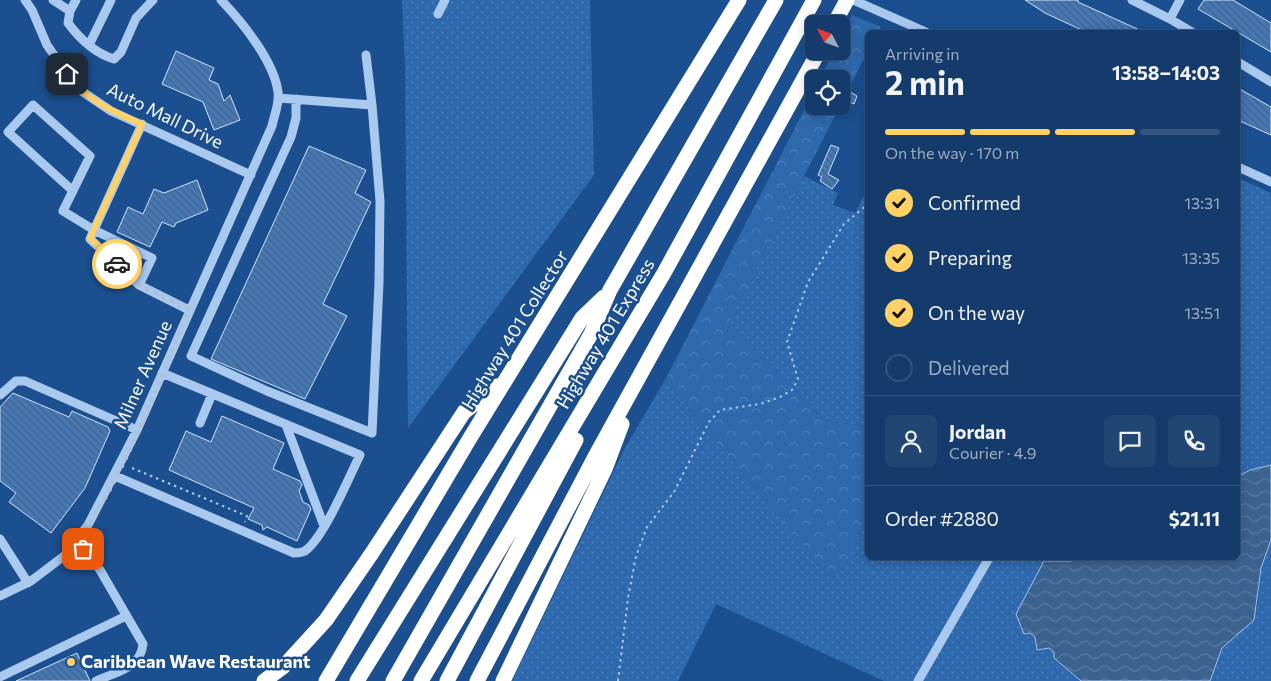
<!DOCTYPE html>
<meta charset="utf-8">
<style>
body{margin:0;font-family:Commissioner,sans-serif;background:#214673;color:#f1f3f6;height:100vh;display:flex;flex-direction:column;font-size:19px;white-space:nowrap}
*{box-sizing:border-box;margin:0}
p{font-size:16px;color:#9dadc1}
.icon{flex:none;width:28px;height:28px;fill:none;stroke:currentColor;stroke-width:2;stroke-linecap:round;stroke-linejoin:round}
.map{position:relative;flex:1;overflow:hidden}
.sheet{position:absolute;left:865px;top:30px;width:375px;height:530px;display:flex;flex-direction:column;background:#143b6b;border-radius:8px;box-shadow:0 2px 12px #0003,0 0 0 1px #33557e}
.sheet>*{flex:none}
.needle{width:32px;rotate:311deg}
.controls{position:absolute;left:805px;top:15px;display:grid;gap:10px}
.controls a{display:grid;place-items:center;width:45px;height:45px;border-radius:8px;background:#143b6b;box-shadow:0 2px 12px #0003,0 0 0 1px #33557e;font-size:25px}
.pin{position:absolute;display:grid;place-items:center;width:42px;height:42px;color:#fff;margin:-21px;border-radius:10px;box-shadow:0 2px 8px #0006}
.courier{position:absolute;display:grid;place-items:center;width:50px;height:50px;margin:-25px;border:4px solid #ffd166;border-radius:50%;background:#fff;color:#222;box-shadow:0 1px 6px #0007}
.summary em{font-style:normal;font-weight:700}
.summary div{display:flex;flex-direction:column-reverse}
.summary{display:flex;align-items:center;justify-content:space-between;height:85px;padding:0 20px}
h1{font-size:32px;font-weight:700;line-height:38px}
.bar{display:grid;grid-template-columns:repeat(4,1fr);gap:8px 5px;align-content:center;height:60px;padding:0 20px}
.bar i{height:6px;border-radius:4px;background:#33557e}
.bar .selected{background:#ffd166}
.bar p{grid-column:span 4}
.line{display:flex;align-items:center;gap:12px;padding:0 20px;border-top:1px solid #33557e}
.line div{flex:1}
.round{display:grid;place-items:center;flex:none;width:52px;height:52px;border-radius:8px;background:#214673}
ol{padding:0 20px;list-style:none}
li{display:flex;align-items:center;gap:15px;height:55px}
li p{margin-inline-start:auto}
li .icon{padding:5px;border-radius:50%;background:#ffd166;color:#111;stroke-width:4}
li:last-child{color:#9dadc1}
li i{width:28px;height:28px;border:2px solid #33557e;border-radius:50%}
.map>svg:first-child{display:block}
.grass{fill:url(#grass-dots)}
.forest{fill:url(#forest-crowns)}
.water{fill:url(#water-waves);stroke:#9cc4f0}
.building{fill:url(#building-back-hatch);stroke:#cfe3fa}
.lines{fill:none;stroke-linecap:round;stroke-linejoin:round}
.path{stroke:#a9c9ee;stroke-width:2;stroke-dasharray:2.5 4;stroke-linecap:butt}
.minor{stroke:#a9c9ee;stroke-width:9}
.highway{stroke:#fff;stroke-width:15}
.done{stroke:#afc1d8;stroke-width:5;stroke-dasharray:0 9}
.route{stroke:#ffd166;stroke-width:6}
.poi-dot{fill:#ffd166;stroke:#1b4f8f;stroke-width:2}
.labels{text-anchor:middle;stroke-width:5;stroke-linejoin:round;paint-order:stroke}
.street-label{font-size:18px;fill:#fff;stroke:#1b4f8f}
.poi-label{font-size:18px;font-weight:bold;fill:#fff;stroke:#1b4f8f;text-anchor:start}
</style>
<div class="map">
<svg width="1271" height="681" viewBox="0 0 1271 681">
<defs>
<pattern id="grass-dots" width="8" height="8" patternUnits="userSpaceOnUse" patternTransform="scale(1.25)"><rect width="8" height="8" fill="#2e69ad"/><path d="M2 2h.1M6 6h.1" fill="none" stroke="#4d80b9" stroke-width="1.8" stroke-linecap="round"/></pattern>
<pattern id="forest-crowns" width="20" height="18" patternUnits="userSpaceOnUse" patternTransform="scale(1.25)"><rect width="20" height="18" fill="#2e69ad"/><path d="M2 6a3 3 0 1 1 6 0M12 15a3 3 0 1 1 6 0" fill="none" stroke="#4d80b9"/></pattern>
<pattern id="water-waves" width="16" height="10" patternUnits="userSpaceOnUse" patternTransform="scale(1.25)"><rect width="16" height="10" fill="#3c6290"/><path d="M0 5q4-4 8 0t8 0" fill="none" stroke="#597aa1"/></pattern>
<pattern id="building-back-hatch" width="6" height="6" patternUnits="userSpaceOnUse" patternTransform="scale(1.25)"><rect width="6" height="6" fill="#4478b7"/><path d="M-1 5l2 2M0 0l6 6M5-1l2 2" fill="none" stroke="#486282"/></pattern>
</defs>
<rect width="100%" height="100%" fill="#1b4f8f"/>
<path class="grass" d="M402,0H590L594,175L408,428L405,69Z
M804,176L838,193L833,205L855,213L867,189L868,420L865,426L824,420L728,322Z
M1238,178L1271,193V465L1250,470L1238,477Z
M665,380L832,580L867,522L868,558H1078L1071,561H1044L1035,580L1030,633L1054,652V658L1081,681H884L716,604L678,681H512L626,446Z
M1271,540V681H1210L1222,648L1257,608L1261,568Z"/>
<path class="forest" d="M852,15L881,27L878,32H868L867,53L841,103V79H820L834,51H841V37Z
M814,91V106H840L729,322L824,420L864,426L867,420V522L832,580L665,380Z"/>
<path class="water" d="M1271,465V540L1261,568L1254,620L1222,648L1210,681H1081L1054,658V652L1049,648L1037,650L1035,637L1030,633L1024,634L1016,614L1044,561H1071L1078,558H1238V477L1250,470Z"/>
<path class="building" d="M1025,0H1078V2L1144,32H1086L1045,13Z
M1204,0H1233L1271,23V52L1198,9Z
M176,51L214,68L209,80L218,84L224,101L230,95L240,120L214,130L203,102L162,84Z
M1238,88L1271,107V135L1240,121L1241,118L1238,117Z
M850,92L857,96L854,104L846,100Z
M831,145L839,148L828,174L839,180L832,189L820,181L822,177L818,175Z
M309,146L366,170L355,193L371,202L323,304L347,316L305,399L211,359Z
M197,180L208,210L176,223L174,227L162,222L150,247L117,232L128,207L143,214L154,189L164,193Z
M13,393L69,417L72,411L108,427L110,431L85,488L51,533L9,502L16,493L0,481V407Z
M222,416L284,443L273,469L300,481L302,485L299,491L303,502L309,505L311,509L297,541L267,527L263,530L262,525L248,519L254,508L169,470L186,431L211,442Z
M77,653L90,681H16Z"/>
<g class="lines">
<path class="path" d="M132,468L247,516L245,522
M618,681L628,598L636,556L647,527L674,492L709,422L720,410L760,404L780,397L792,390L798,379L787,342L808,282L844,224L868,204"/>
<path class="minor" d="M25,0L32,10L47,45L77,88L111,111L251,175
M53,0L70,11L68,23C80,39 94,53 114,59L121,52L136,18L153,0
M853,0L926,32
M1132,0L1170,19L1192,32
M70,11L76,0
M438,14L445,0
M1170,19L1180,0
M89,45L111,0
M1238,62L1271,82
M278,98L372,105L366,55
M296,99V118L291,137L191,356L267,391L372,433L379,283L380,201L372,105
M1238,167L1271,182
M73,191L8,132L33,105L90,156L63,211L94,230L152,258L139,285L90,239L94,230L142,124
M139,285L189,310
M0,395L16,381H25L137,430
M200,423L212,394
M286,425L324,526
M115,476L294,553C298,553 301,553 305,551C324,538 349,477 360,455L162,373
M0,539L28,583
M77,541L100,570L143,644C141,668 116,672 96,681
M0,596L31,581L64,556L88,525L137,430L272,126C274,116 280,102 278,92C274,61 242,22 221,0
M0,677L126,616
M918,681L989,558"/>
<path class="highway" d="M834,24L847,0
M264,681L283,667L326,620L372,553L464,412L497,386
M326,681L470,438L739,0
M357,681L582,318L604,297
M393,681L591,334L610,290L776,0
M421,681L664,273L814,0
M447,681L576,440
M477,681L597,453L819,51
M503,681L605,469L622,424"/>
</g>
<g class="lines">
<path class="done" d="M83,549L76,541C125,478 157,383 189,310L140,285L117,264"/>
<path class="route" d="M67,74C85,99 113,112 142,124L90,238L117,264"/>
</g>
<circle class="poi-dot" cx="71" cy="662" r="5"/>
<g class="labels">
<g class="street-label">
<text transform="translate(165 116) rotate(26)" y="6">Auto Mall Drive</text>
<text transform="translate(515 330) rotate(-58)" y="6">Highway 401 Collector</text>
<text transform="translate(606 334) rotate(-59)" y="6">Highway 401 Express</text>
<text transform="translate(143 375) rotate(-66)" y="6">Milner Avenue</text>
</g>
<g class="poi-label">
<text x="81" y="668">Caribbean Wave Restaurant</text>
</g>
</g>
</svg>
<div class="controls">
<a><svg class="needle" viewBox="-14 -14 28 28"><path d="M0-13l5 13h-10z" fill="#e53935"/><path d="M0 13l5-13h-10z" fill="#9dadc1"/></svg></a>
<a><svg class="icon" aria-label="locate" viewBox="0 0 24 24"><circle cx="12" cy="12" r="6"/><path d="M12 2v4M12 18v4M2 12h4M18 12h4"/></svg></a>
</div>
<div class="pin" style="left:83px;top:549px;background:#ea580c"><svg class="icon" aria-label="bag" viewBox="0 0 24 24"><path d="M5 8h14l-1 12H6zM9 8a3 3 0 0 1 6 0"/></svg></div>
<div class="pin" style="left:67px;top:74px;background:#1f2937"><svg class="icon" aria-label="home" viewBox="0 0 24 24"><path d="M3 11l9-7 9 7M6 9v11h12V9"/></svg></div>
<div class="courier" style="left:117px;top:264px"><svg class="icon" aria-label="car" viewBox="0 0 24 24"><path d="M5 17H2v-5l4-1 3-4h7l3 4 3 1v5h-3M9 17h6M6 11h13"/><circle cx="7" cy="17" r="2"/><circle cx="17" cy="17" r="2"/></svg></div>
<section class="sheet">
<div class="summary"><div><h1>2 min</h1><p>Arriving in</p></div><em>13:58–14:03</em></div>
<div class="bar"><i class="selected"></i><i class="selected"></i><i class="selected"></i><i></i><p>On the way · 170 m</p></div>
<ol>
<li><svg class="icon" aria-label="check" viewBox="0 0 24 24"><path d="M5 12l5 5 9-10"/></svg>Confirmed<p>13:31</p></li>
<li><svg class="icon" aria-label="check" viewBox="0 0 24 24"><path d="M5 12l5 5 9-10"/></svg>Preparing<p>13:35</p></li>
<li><svg class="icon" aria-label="check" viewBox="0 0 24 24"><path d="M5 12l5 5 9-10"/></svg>On the way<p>13:51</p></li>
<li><i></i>Delivered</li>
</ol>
<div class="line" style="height:90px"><a class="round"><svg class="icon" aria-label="person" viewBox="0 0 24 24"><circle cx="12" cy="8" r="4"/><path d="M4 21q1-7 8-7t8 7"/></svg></a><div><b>Jordan</b><p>Courier · 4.9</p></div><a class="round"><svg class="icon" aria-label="chat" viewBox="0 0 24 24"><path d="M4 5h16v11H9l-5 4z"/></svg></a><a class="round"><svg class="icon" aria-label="phone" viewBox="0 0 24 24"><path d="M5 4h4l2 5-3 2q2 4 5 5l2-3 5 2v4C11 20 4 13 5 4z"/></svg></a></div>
<div class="line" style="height:65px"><div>Order #2880</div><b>$21.11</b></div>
</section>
</div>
